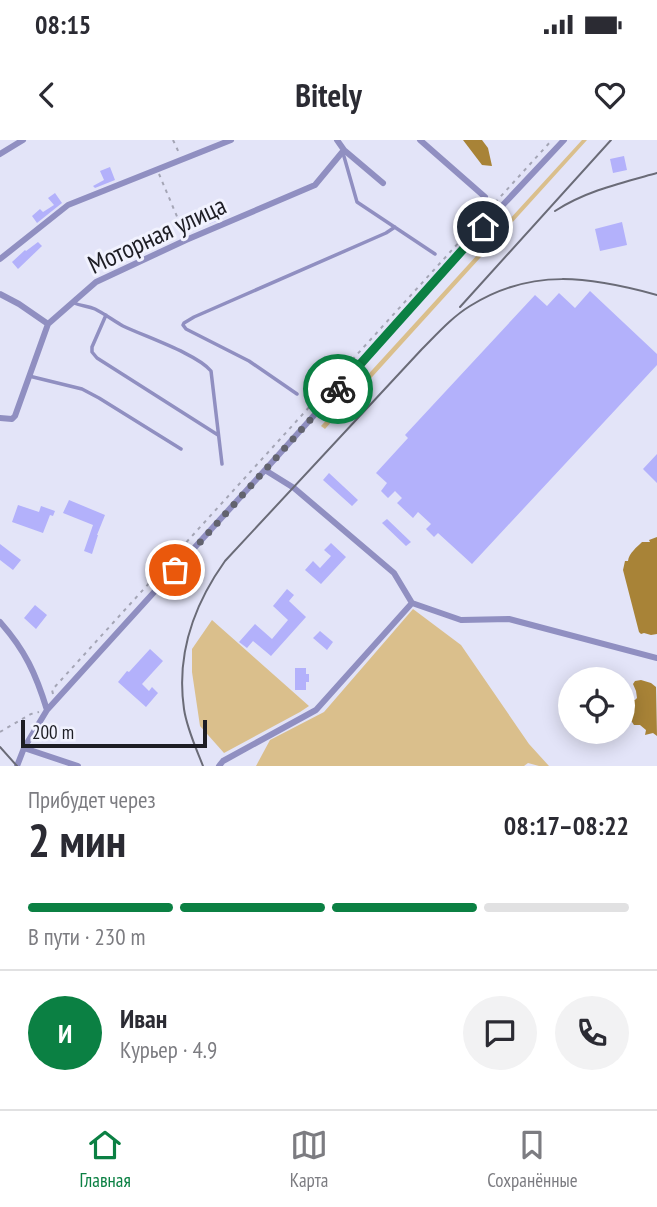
<!DOCTYPE html>
<html lang="ru">
<meta charset="utf-8">
<style>
body{margin:0;font-family:"PT Sans Narrow",sans-serif;background:#f2f2f3;color:#2b2b33;height:100vh;display:flex;flex-direction:column;font-size:26px;white-space:nowrap}
*{box-sizing:border-box;margin:0}
p{font-size:23px;color:#7c7c81}
.icon{flex:none;width:38px;height:38px;fill:none;stroke:currentColor;stroke-width:2;stroke-linecap:round;stroke-linejoin:round}
.map{position:relative;height:626px;overflow:hidden}
.drawer{display:flex;flex-direction:column;background:#fff;flex:1}
.drawer>*{flex:none}
.tools{position:absolute;left:558px;top:527px;display:grid;gap:14px}
.tools a{display:grid;place-items:center;width:77px;height:77px;border-radius:50%;background:#fff;box-shadow:0 4px 18px #0003;font-size:35px}
.scale{position:absolute;left:21px;bottom:18px;width:186px;box-sizing:border-box;padding-left:7px;border:4px solid #1d1d24;border-top:0;font-size:19px;line-height:24px;white-space:nowrap;color:#1d1d24;-webkit-text-stroke:5px #f1f2fe;paint-order:stroke}
.pin{position:absolute;display:grid;place-items:center;width:60px;height:60px;color:#fff;margin:-30px;border:4px solid #fff;border-radius:50%;box-shadow:0 2px 7px #0007}
.courier{position:absolute;display:grid;place-items:center;width:70px;height:70px;margin:-35px;border:5px solid #0b8043;border-radius:50%;background:#fff;color:#222;box-shadow:0 2px 9px #0007}
.summary em{font-style:normal;font-weight:700}
.summary div{display:flex;flex-direction:column-reverse}
.summary{display:flex;align-items:center;justify-content:space-between;height:119px;padding:0 28px}
h1{font-size:46px;font-weight:700;line-height:52px}
.bar{display:grid;grid-template-columns:repeat(4,1fr);gap:10px 7px;align-content:center;height:84px;padding:0 28px}
.bar i{height:9px;border-radius:5px;background:#e1e1e2}
.bar .active{background:#0b8043}
.bar p{grid-column:span 4}
.line{display:flex;align-items:center;gap:18px;padding:0 28px;border-top:2px solid #e1e1e2}
.line div{flex:1}
.round{display:grid;place-items:center;flex:none;width:74px;height:74px;border-radius:37px;background:#f2f2f3}
.status{display:flex;justify-content:space-between;align-items:center;height:49px;padding:0 35px;background:#fff;direction:ltr}
.status svg{height:19px;fill:currentColor}
header{display:flex;justify-content:space-between;align-items:center;height:91px;padding:0 28px;background:#fff;font-size:32px;font-weight:700}
.tab-bar{display:flex;justify-content:space-around;align-items:center;height:98px;border-top:2px solid #e1e1e2;background:#fff;font-size:19px;color:#7c7c81}
.tab-bar a{display:grid;justify-items:center;gap:4px}
.tab-bar .active{color:#0b8043}
.map>svg:first-child{display:block}
.green{fill:#dabf8c}
.water{fill:#a88337}
.building{fill:#b3b1fb}
.lines{fill:none;stroke-linecap:round;stroke-linejoin:round}
.path{stroke:#a4a5b5;stroke-width:2;stroke-dasharray:3.5 5;stroke-linecap:butt}
.lane{stroke:#908fc1;stroke-width:3.5}
.street{stroke:#908fc1;stroke-width:6}
.rail{stroke:#6a6b77;stroke-width:2}
.done{stroke:#62636e;stroke-width:7;stroke-dasharray:0 12.6}
.route{stroke:#0b8043;stroke-width:9}
.labels{text-anchor:middle;stroke-width:6;stroke-linejoin:round;paint-order:stroke}
.street-label{font-size:26px;fill:#1d1d24;stroke:#f1f2fe}
</style>
<div class="status"><b>08:15</b><svg viewBox="0 0 49 12"><path d="M0 12V9h3v3zM5 12V6h3v6zM10 12V3h3v9zM15 12V0h3v12zM26 1h20v11H26zM47 4h2v5h-2z"/></svg></div>
<header><svg class="icon" aria-label="back" viewBox="0 0 24 24"><path d="M15 5l-7 7 7 7"/></svg>Bitely<svg class="icon" aria-label="heart" viewBox="0 0 24 24"><path d="M12 20l-8-8c-3-5 5-10 8-4 3-6 11-1 8 4z"/></svg></header>
<div class="map">
<svg width="657" height="626" viewBox="0 0 657 626">
<rect width="100%" height="100%" fill="#e3e4f8"/>
<path class="green" d="M582,0H587L325,289L321,286Z
M413,469L461,505L529,604L549,626H539L528,623L524,626H256L270,600L324,572Z
M212,480L309,566L300,572L224,613L200,586L192,532V509Z"/>
<path class="water" d="M463,0H482L488,8L492,26L482,25Z
M657,397V494L651,495L644,493L641,494L639,492L623,430L625,421H628C629,413 637,407 642,402H650L649,400Z
M641,540L651,543L656,547L657,596L653,593L645,595L646,590L640,585H634L630,579L623,577V560H635L637,558L636,551L633,544L635,541Z"/>
<path class="building" d="M624,16L627,30L613,33L610,19Z
M110,27L115,40L95,48L93,46L104,40L100,31Z
M55,53L62,63L37,83L32,76L40,69L43,72L54,65L48,58Z
M219,69L223,78L209,84L207,81L193,88L190,82L198,78L199,80Z
M622,82L627,105L600,111L595,89Z
M38,102L42,106L18,129L12,122L25,110L26,111Z
M590,151L657,214V225L472,424L438,393L434,397L426,389L431,384L418,372L413,378L397,363L402,358L395,351L388,358L381,351L387,343L376,333L408,298L405,295L535,155L547,166L559,153L575,168Z
M657,314V343L643,329Z
M329,333L358,360L352,366L323,340Z
M69,360L105,375L97,395H98L92,414L84,411L93,385L63,373Z
M18,365L39,372L41,366L55,371L53,376L50,375L43,393L12,382Z
M387,379L411,402L406,406L382,383Z
M331,403L346,417L321,444L305,430L313,421L320,428L331,416L324,410Z
M0,404L21,420L13,430L0,420Z
M287,449L294,455L289,461L306,477L271,516L253,501L247,508L239,502L255,484L272,499L288,480L273,466Z
M35,465L47,475L36,489L24,478Z
M320,491L333,502L327,510L313,498Z
M150,509L163,521L142,544L149,551L152,547L158,553L146,567L118,542L127,531L129,532Z
M295,528H306V534H309V542H306V550H295Z"/>
<g class="lines">
<path class="path" d="M173,0L180,15
M159,34L184,93
M53,554L52,550L552,0
M0,592L31,574L39,572"/>
<path class="lane" d="M343,13L357,62L435,114
M74,163C81,166 88,166 95,169C105,174 114,181 123,186C146,197 197,214 211,231L222,324
M106,175L92,207V212L97,218L218,295
M29,236L82,249L99,258L181,309
M297,254L249,221L186,189L183,185L184,183L194,177L386,93L395,87"/>
<path class="street" d="M337,0L344,10L383,43
M420,0L485,57
M0,14L23,0
M0,119L68,65L231,0
M0,154L19,164L48,184
M0,278L12,279L15,276L48,184L96,142L186,100L315,45L344,10
M265,330L294,348L394,433L412,463
M0,482C25,510 36,534 47,570
M24,608L78,626
M17,626L24,608L47,570L265,330L500,68L564,0
M219,626L223,621L316,570L412,463L461,480L509,479L657,518"/>
<path class="rail" d="M555,71C586,51 621,43 657,33
M460,167L611,0
M0,607L17,626
M203,626C196,608 187,589 184,569C176,514 193,466 225,421L422,209C437,194 452,177 470,166C532,127 591,137 657,155"/>
</g>
<g class="lines">
<path class="done" d="M175,430L338,249"/>
<path class="route" d="M338,249L483,87"/>
</g>
<g class="labels">
<g class="street-label">
<text transform="translate(157 95) rotate(-25)" y="9">Моторная улица</text>
</g>
</g>
</svg>
<div class="tools">
<a><svg class="icon" aria-label="locate" viewBox="0 0 24 24"><circle cx="12" cy="12" r="6"/><path d="M12 2v4M12 18v4M2 12h4M18 12h4"/></svg></a>
</div>
<div class="scale">200 m</div>
<div class="pin" style="left:175px;top:430px;background:#ea580c"><svg class="icon" aria-label="bag" viewBox="0 0 24 24"><path d="M5 8h14l-1 12H6zM9 8a3 3 0 0 1 6 0"/></svg></div>
<div class="pin" style="left:483px;top:87px;background:#1f2937"><svg class="icon" aria-label="home" viewBox="0 0 24 24"><path d="M3 11l9-7 9 7M6 9v11h12V9"/></svg></div>
<div class="courier" style="left:338px;top:249px"><svg class="icon" aria-label="bike" viewBox="0 0 24 24"><circle cx="6" cy="16" r="4"/><circle cx="18" cy="16" r="4"/><path d="M6 16l4-8h5l3 8M10 8l3 8H6M13 5h3"/></svg></div>
</div>
<section class="drawer">
<div class="summary"><div><h1>2 мин</h1><p>Прибудет через</p></div><em>08:17–08:22</em></div>
<div class="bar"><i class="active"></i><i class="active"></i><i class="active"></i><i></i><p>В пути · 230 m</p></div>
<div class="line" style="height:126px"><b class="round" style="background:#0b8043;color:#fff">И</b><div><b>Иван</b><p>Курьер · 4.9</p></div><a class="round"><svg class="icon" aria-label="chat" viewBox="0 0 24 24"><path d="M4 5h16v11H9l-5 4z"/></svg></a><a class="round"><svg class="icon" aria-label="phone" viewBox="0 0 24 24"><path d="M5 4h4l2 5-3 2q2 4 5 5l2-3 5 2v4C11 20 4 13 5 4z"/></svg></a></div>
</section>
<nav class="tab-bar">
<a class="active"><svg class="icon" aria-label="home" viewBox="0 0 24 24"><path d="M3 11l9-7 9 7M6 9v11h12V9"/></svg>Главная</a>
<a><svg class="icon" aria-label="map" viewBox="0 0 24 24"><path d="M3 6l6-2 6 2 6-2v14l-6 2-6-2-6 2zM9 4v14M15 6v14"/></svg>Карта</a>
<a><svg class="icon" aria-label="saved" viewBox="0 0 24 24"><path d="M7 4h10v16l-5-4-5 4z"/></svg>Сохранённые</a>
</nav>
